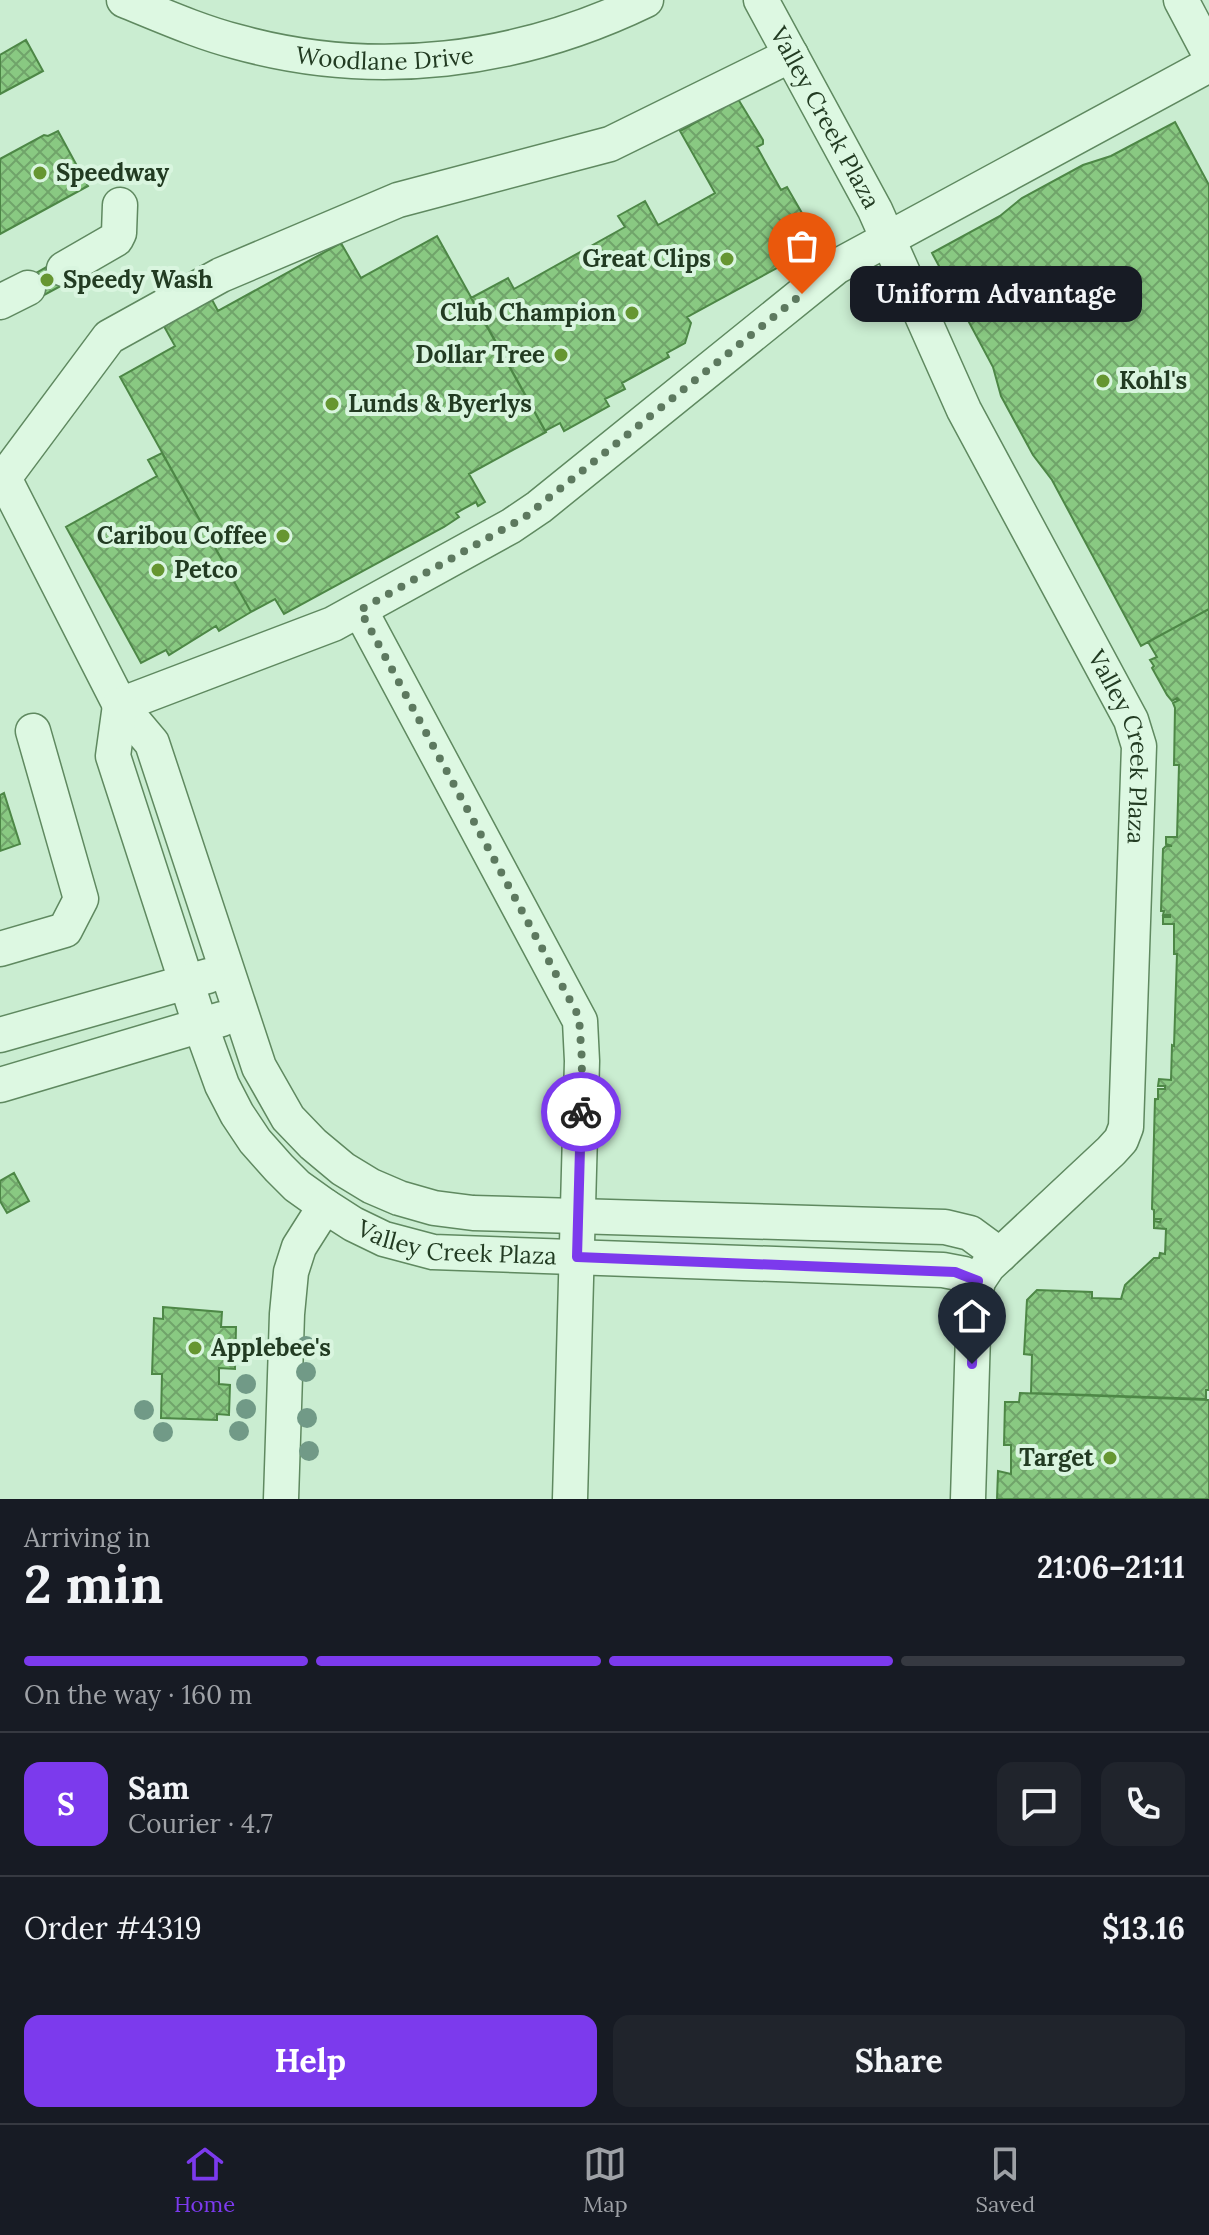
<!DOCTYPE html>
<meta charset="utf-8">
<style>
body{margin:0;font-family:Lora,serif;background:#20242c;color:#f1f3f6;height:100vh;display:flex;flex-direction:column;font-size:30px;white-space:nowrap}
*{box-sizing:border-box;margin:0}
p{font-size:26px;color:#9ea1a6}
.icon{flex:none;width:44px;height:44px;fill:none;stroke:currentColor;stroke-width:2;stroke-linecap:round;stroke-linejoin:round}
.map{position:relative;height:1499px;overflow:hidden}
.side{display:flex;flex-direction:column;background:#171b24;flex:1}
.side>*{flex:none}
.pin{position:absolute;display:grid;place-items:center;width:68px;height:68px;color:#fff;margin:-82px -34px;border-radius:50% 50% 50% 0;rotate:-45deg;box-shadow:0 0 8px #0007}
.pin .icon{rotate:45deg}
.courier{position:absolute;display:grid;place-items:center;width:80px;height:80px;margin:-40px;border:6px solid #7c3aed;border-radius:50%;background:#fff;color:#222;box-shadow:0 2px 10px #0007}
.bubble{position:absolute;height:56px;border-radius:16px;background:#171b24;box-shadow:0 4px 12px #0003;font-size:26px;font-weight:700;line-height:56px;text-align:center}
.head em{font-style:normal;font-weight:700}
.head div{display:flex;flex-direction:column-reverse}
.head{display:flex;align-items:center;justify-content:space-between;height:136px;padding:0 24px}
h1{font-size:52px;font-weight:700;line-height:60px}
.bar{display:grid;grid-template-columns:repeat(4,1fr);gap:12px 8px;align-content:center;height:96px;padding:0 24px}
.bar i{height:10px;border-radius:6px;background:#363941}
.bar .on{background:#7c3aed}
.bar p{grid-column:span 4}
.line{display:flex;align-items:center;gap:20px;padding:0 24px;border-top:2px solid #363941}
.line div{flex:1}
.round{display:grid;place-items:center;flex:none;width:84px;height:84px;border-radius:16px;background:#20242c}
.cta{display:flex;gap:16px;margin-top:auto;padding:16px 24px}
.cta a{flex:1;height:92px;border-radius:16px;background:#7c3aed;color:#fff;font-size:32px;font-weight:700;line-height:92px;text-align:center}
.cta a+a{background:#20242c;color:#f1f3f6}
.dock{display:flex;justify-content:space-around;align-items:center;height:112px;border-top:2px solid #363941;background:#171b24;font-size:22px;color:#9ea1a6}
.dock a{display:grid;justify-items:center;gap:4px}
.dock .on{color:#7c3aed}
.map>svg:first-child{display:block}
.building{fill:url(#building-cross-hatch);stroke:#4d8746;stroke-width:2}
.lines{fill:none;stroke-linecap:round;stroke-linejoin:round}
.minor-casing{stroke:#5f8960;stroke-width:37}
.minor{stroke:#ddf8e2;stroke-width:34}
.tree{fill:#719a87}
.done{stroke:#5d795f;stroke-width:8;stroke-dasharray:0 14.4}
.route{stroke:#7c3aed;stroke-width:10}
.poi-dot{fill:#669631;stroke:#d9f5df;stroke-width:3}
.labels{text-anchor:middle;stroke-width:8;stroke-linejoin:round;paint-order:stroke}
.street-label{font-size:24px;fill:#223b22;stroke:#d9f5df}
.poi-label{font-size:24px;font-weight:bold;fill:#223b22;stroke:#d9f5df;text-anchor:start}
</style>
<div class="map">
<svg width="1209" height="1499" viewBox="0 0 1209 1499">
<defs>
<pattern id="building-cross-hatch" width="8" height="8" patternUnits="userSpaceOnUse" patternTransform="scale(2)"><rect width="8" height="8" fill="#89c982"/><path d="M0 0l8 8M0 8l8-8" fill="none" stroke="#70a46a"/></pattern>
</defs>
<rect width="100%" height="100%" fill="#caedd1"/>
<path class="building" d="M26,40L43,71L0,94V55Z
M738,99L763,140V144L757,147L781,190L787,187L814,234L810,250L687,317L691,323L685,343L667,353L669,357L622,383L625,389L605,399L609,406L564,431L560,423L545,431L471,298L508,278L514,289L625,227L618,216L645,201L658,225L715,193L680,131Z
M1175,122L1209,185V609L1141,646L1052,480L1033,455L1001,396L993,367L932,253L1000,216L1022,198L1083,165L1111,156Z
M58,131L88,186L0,234V159L44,135L48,136Z
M437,236L546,432L469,474L485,502L478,506L476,502L456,513L459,517L444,527L284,614L275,599L251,612L120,377L175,346L161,321L209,294L218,311L341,243L361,278Z
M59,260L70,281L35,300L24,280Z
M162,453L251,612L219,631L216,626L169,655L166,650L141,663L66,527L157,476L148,460Z
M1209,609V1390H1206V1399L1031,1393L1032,1355L1024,1354L1027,1300L1037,1290L1092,1292V1298L1121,1299L1125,1285L1154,1258H1159L1160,1253L1165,1254L1166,1229L1154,1228V1221L1160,1222L1161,1219H1154V1210L1152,1209L1155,1099H1158V1089H1165V1086H1158L1159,1079L1171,1080L1172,1045L1174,1046L1177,954H1174V924H1163V917H1170V915H1163L1164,911H1161L1163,849L1166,846H1172L1166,844V837H1177L1179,765H1174L1175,708L1173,703L1179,700L1177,698L1172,701L1167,695L1152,668L1154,666L1150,660L1157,657L1148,642Z
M4,793L20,844L0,851V795Z
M14,1173L29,1201L7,1213L0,1201V1181Z
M163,1307L222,1312L221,1327H236L235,1369L219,1368V1384L230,1385L229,1415L217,1414V1420L161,1418L162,1374H152L154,1318L163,1319Z
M1020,1393L1209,1400V1499H997L998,1471L1011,1474V1445H1004L1005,1402H1019Z"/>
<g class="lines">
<g class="minor-casing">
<g id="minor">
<path id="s1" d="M124,0C161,15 199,32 238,42C376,80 518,62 646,0"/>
<path id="s2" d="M761,0L875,210L964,410L1131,720L1139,746L1126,1127L1121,1140L1111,1151L988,1266L978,1281L974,1301L968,1499"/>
<path d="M1181,0L1209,53"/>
<path d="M791,55L610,144L398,200L221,275L109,337L4,478L120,705L152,743L259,1067L288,1118L313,1144L343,1169L371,1186L399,1198L434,1208L473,1213L945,1227L970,1233L1000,1255"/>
<path d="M64,269L116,239L119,233L120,205"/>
<path d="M0,302L28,288"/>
<path d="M360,610L580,1021L582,1061L570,1499"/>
<path d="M120,705L333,624L511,526L539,507L836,267L1209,65"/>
<path id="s3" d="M120,705L113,756L200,1024L222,1085L237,1114L255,1141L279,1168L297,1186L325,1206L353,1224L384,1239L433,1252L943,1270L964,1274L978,1281"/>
<path d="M0,949L65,930L81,899L33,731"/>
<path d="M0,1035L208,976"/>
<path d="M0,1085L222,1019"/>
<path d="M281,1499L287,1314L291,1272L299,1247L325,1206"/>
</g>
</g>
<use href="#minor" class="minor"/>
</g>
<g class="tree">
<circle cx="306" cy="1346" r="10"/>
<circle cx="306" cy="1372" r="10"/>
<circle cx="246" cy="1384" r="10"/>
<circle cx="246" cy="1409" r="10"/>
<circle cx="144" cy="1410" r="10"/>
<circle cx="307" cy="1418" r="10"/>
<circle cx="239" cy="1431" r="10"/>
<circle cx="163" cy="1432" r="10"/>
<circle cx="309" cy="1451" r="10"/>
</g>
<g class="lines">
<path class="done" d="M581,1112L582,1061L579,1017L360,610L525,517L802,294"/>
<path class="route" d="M581,1112L577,1257L955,1272L978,1281L974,1301L972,1364"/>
</g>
<g class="poi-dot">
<circle cx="40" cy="173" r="8"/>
<circle cx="727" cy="259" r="8"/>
<circle cx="47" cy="280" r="8"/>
<circle cx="632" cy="313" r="8"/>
<circle cx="561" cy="355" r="8"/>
<circle cx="1103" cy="381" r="8"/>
<circle cx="332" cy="404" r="8"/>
<circle cx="283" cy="536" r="8"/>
<circle cx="158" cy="570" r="8"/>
<circle cx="195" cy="1348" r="8"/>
<circle cx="1110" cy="1458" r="8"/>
</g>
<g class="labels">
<g class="street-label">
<text dy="8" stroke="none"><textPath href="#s1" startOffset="270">Woodlane Drive</textPath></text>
<text dy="8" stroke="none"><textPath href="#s2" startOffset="134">Valley Creek Plaza</textPath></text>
<text dy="8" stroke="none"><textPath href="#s2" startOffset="834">Valley Creek Plaza</textPath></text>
<text dy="8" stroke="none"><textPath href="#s3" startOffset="700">Valley Creek Plaza</textPath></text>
</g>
<g class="poi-label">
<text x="56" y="181">Speedway</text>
<text x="711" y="267" text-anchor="end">Great Clips</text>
<text x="63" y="288">Speedy Wash</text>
<text x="616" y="321" text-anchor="end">Club Champion</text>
<text x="545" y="363" text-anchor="end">Dollar Tree</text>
<text x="1119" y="389">Kohl's</text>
<text x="348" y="412">Lunds &amp; Byerlys</text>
<text x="267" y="544" text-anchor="end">Caribou Coffee</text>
<text x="174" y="578">Petco</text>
<text x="211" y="1356">Applebee's</text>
<text x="1094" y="1466" text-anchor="end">Target</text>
</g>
</g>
</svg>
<div class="pin" style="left:802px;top:294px;background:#ea580c"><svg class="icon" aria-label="bag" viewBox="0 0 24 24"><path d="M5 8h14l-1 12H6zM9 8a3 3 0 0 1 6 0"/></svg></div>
<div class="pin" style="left:972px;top:1364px;background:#1f2937"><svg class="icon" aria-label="home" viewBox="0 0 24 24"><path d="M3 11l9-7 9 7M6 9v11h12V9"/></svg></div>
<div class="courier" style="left:581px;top:1112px"><svg class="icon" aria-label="bike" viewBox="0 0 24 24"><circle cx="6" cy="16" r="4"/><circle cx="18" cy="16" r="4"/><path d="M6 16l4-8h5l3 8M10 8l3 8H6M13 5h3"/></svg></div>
<div class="bubble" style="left:850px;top:266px;width:292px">Uniform Advantage</div>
</div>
<section class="side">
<div class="head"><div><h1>2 min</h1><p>Arriving in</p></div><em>21:06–21:11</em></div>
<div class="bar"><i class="on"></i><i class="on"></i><i class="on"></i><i></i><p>On the way · 160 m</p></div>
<div class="line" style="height:144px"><b class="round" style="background:#7c3aed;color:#fff">S</b><div><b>Sam</b><p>Courier · 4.7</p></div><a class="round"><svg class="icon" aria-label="chat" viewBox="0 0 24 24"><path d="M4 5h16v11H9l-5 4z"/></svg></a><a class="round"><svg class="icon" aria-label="phone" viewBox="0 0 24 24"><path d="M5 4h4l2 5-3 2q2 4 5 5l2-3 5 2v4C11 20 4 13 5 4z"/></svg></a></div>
<div class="line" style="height:104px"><div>Order #4319</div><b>$13.16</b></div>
<div class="cta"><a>Help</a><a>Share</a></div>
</section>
<nav class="dock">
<a class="on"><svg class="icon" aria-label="home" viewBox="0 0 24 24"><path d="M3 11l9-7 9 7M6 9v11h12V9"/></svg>Home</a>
<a><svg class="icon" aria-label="map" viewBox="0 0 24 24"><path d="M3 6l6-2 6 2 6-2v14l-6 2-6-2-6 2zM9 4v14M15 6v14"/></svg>Map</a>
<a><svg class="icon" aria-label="saved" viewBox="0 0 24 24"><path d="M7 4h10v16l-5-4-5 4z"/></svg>Saved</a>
</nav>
